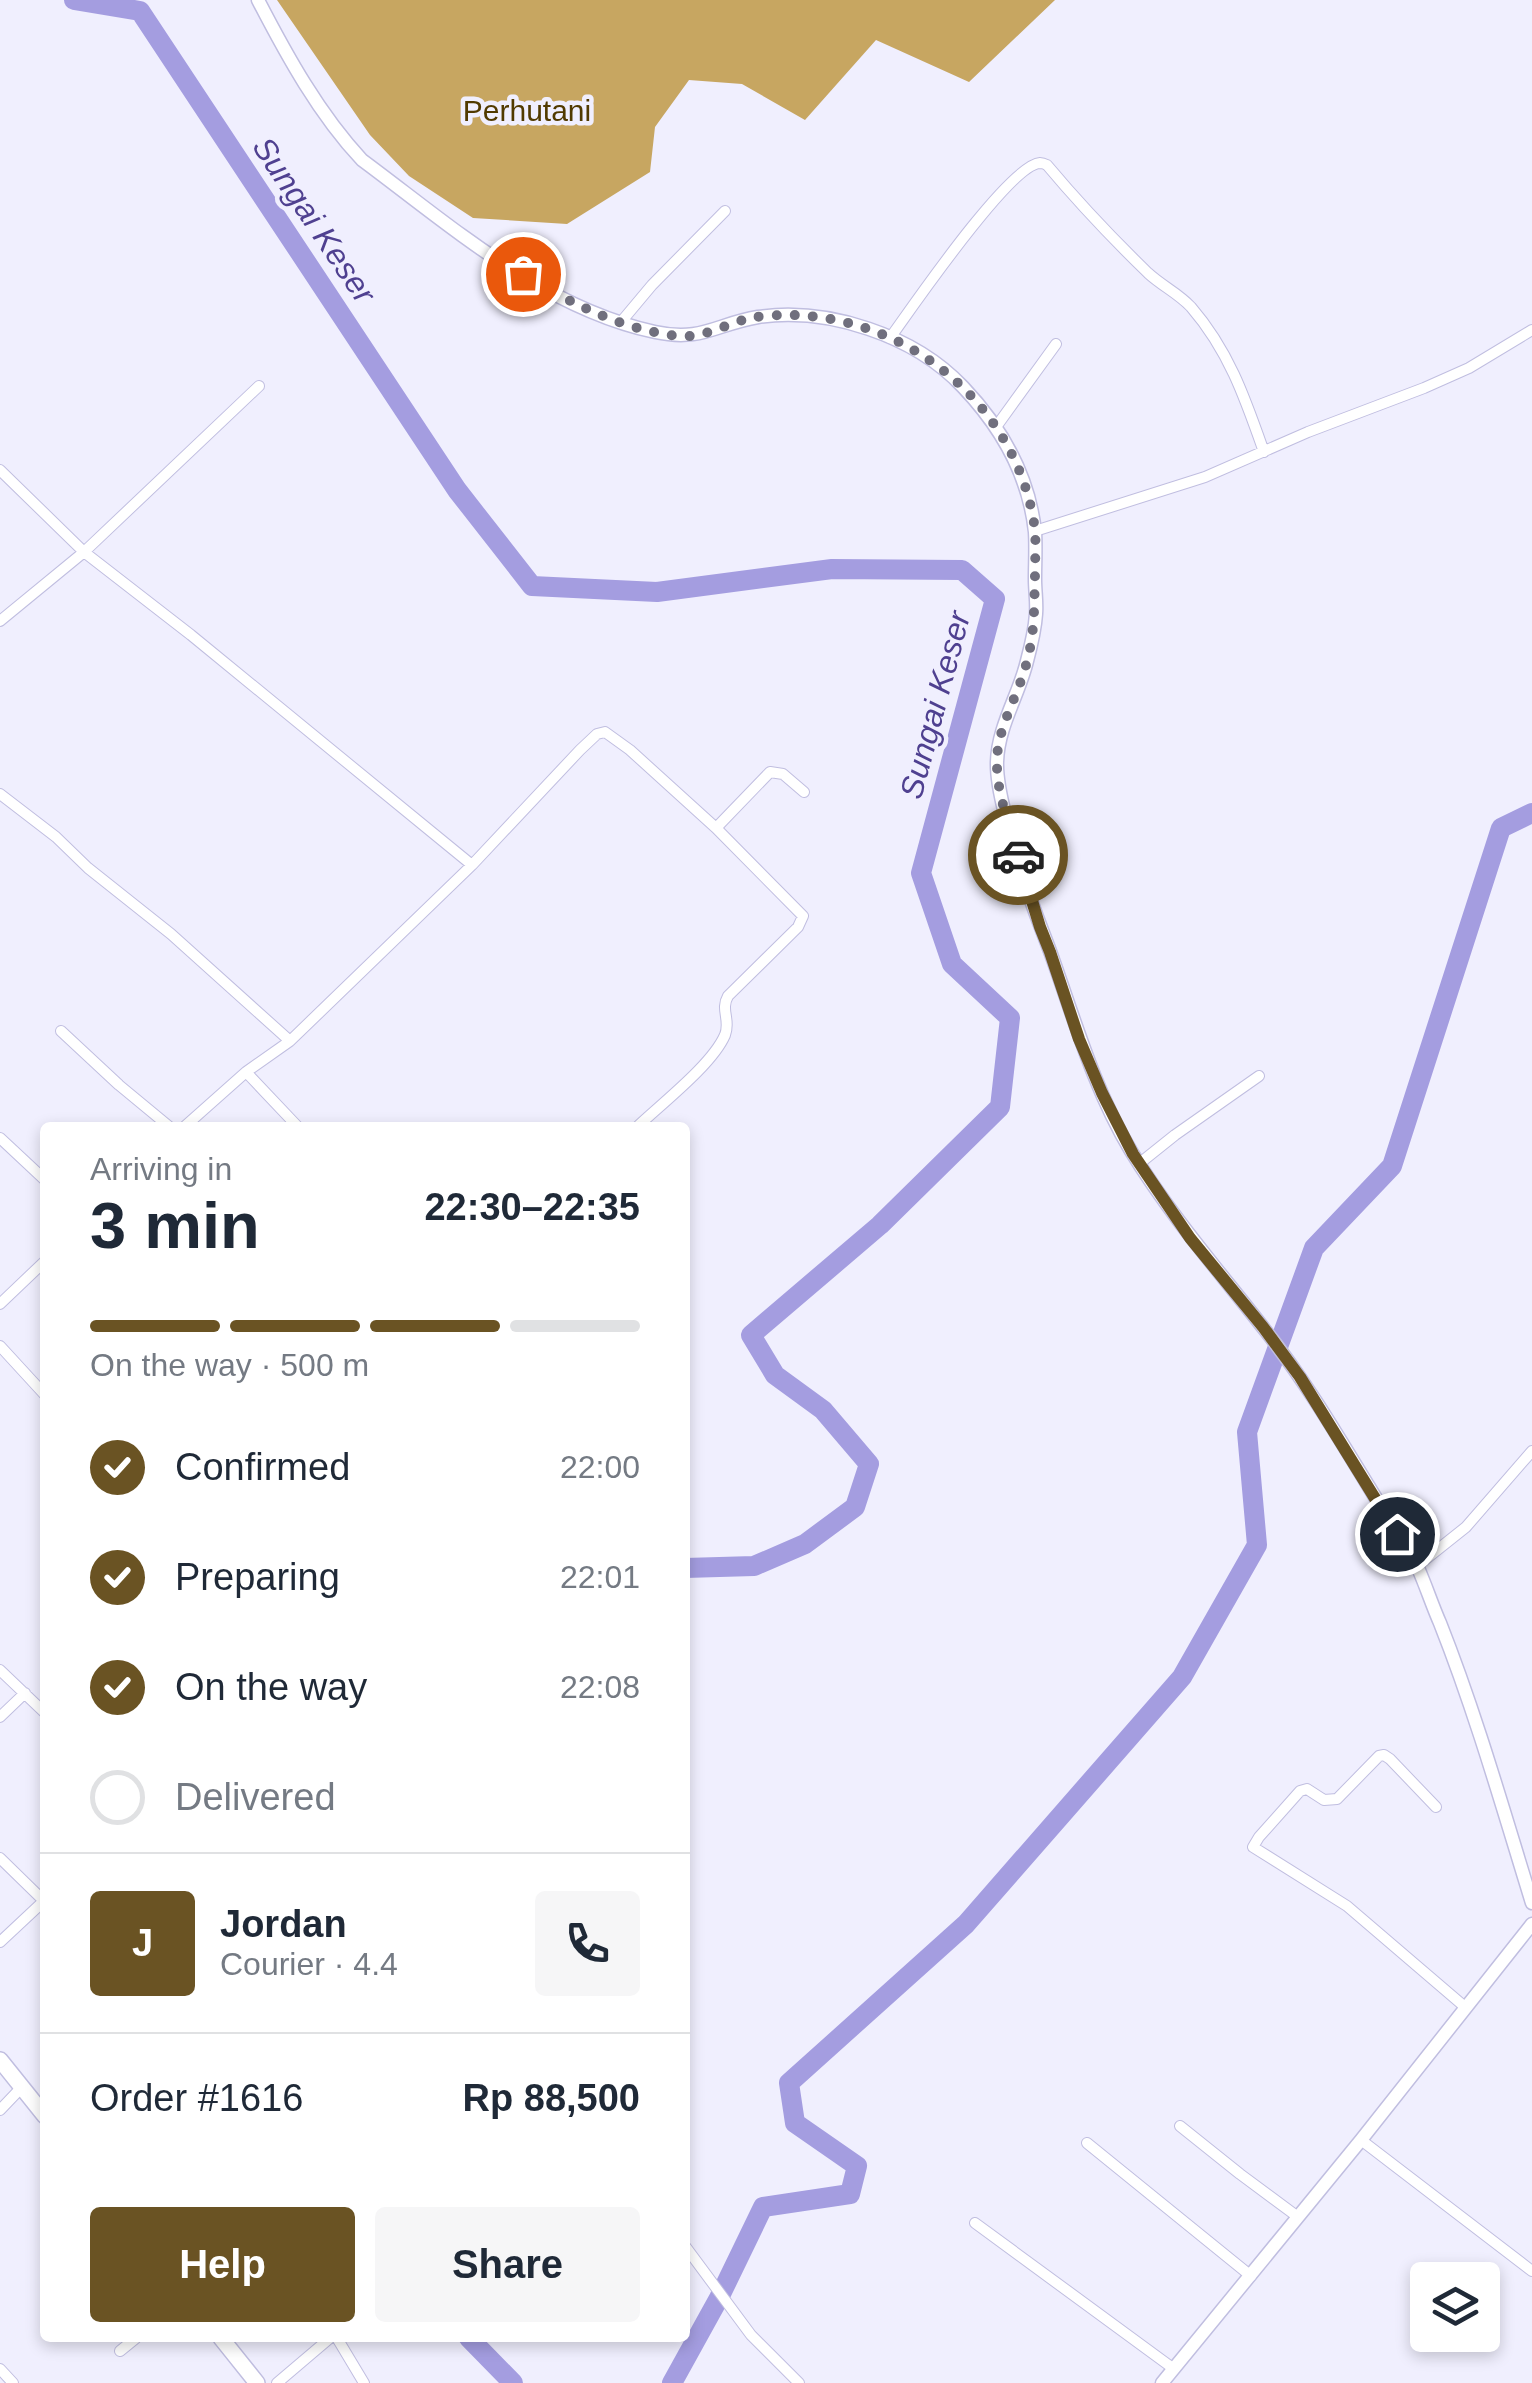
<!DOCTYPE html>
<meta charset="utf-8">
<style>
body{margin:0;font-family:Helvetica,sans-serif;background:#f6f6f7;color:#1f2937;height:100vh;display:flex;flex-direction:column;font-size:38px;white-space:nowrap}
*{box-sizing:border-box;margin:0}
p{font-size:32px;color:#747a83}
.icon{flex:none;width:55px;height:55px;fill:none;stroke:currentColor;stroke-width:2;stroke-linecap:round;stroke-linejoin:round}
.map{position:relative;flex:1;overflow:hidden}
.drawer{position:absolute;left:40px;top:1122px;width:650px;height:1220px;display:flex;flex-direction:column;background:#fff;border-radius:10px;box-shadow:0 5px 15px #0003}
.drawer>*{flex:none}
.tools{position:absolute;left:1410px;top:2262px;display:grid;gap:20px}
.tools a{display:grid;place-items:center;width:90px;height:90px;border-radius:10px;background:#fff;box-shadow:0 5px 15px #0003;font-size:50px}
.pin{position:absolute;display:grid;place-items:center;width:85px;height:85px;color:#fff;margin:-42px;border:5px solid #fff;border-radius:50%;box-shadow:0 2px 10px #0007}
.courier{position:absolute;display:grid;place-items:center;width:100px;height:100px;margin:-50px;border:8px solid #6a5323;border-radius:50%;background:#fff;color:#222;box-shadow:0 2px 12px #0007}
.summary em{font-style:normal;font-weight:600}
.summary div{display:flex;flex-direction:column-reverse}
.summary{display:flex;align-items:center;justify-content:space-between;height:170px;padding:0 50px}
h1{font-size:65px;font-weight:600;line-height:75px}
.bar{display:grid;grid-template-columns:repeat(4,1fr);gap:15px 10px;align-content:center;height:120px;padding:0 50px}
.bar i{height:12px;border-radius:8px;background:#e0e1e3}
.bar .selected{background:#6a5323}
.bar p{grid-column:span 4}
.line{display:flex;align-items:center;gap:25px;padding:0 50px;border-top:2px solid #e0e1e3}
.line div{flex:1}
.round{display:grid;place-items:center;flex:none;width:105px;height:105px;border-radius:10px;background:#f6f6f7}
ol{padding:0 50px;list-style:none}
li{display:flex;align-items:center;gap:30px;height:110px}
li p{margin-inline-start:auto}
li .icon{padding:10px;border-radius:50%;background:#6a5323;color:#fff;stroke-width:4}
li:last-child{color:#747a83}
li i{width:55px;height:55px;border:5px solid #e0e1e3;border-radius:50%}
.primary-button{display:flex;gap:20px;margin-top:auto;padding:20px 50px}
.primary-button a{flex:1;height:115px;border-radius:10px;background:#6a5323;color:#fff;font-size:40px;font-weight:600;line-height:115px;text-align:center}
.primary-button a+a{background:#f6f6f7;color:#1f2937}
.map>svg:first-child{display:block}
.forest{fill:#c7a661}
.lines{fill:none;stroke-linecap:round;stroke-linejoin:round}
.river{stroke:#a49de0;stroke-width:20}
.minor-casing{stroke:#c0bee0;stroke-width:12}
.tertiary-casing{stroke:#c0bee0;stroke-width:15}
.trunk-casing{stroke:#c0bee0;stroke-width:18}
.minor{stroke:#fff;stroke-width:10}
.tertiary{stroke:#fff;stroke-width:12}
.trunk{stroke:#fff;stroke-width:15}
.done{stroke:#706f7d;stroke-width:10;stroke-dasharray:0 18}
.route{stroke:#6a5323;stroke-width:12}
.labels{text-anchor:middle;stroke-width:9;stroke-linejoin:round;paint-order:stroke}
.park-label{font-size:30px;fill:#513a00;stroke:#f0effe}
.water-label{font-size:32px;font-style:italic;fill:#4f4090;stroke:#f0effe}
</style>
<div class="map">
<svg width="1532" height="2383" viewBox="0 0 1532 2383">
<rect width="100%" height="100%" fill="#f0effe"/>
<path class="forest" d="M277,0H1055L969,82L876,40L805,120L742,84L689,80L655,127L650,172L567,224L473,218L409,176L370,135Z"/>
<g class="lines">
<path class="river" d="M74,0L140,11L457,490L532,586L657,592L832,569L962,570L995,599L921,873L952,964L1010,1018L1000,1107L880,1225L751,1335L775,1375L823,1410L869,1464L855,1507L805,1544L754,1566L685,1568
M469,2338L513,2383
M672,2383L719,2298L763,2207L850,2194L857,2166L795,2123L789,2083L966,1924L1182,1677L1257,1545L1247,1432L1314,1248L1392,1166L1501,828L1532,813"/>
<g class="minor-casing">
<path id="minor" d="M621,322L652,285L725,211
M890,338C911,309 1009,165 1040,163C1042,163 1045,164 1047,165C1078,202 1113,239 1148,273C1162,286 1178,293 1191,307C1229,351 1245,398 1264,452
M996,427L1056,344
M0,470L84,552L259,386
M1035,531L1205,477L1308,432L1424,388L1469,368L1532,330
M0,621L84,552L191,635L472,865
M0,794L56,837L88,868L171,934L290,1041
M716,828L770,772L783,774L804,792
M61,1031L119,1085L171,1128
M246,1072L290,1041L472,865L580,750L597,734L605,732L630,750L716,828L803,916L798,927L728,996C720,1010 731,1020 725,1035C712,1065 661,1104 636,1128
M183,1128L246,1072L299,1128
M0,1138L45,1180
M1140,1163L1175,1135L1259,1076
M0,1304L45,1261
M0,1346L45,1395
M1417,1566L1466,1527L1532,1451
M0,1670L45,1713
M0,1717L25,1693
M1436,1807L1390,1759L1384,1755L1379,1756L1337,1799L1324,1800L1307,1789L1300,1791L1259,1837L1253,1847L1347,1906L1465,2007
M0,1858L45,1902
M0,1942L45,1900
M0,2110L22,2087
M1180,2126L1240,2174L1298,2217
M1361,2140L1532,2271
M1087,2143L1251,2276
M975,2223L1174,2369
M685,2246L751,2335L799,2383
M337,2338L364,2383
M120,2351L136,2338
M0,2369L13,2383
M277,2383L330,2338"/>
</g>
<g class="tertiary-casing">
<path id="tertiary" d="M258,0C287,56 319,114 362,160C451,226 543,308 655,332C702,342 716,324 758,317C828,307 914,335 963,387C1001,427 1029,476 1035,532C1036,547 1035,564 1035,579C1035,591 1037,603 1036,614C1035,629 1031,646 1027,661C1019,695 998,726 997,762C996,795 1017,855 1027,888C1034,911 1043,932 1051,954C1075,1021 1094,1089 1131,1151C1170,1215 1219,1271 1265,1330C1304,1379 1336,1433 1369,1487C1385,1514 1404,1540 1418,1568C1426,1586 1432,1605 1440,1623C1476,1714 1503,1809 1532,1903
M1162,2383L1361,2140L1532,1924"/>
</g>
<g class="trunk-casing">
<path id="trunk" d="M0,2060L45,2116
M221,2338L257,2383"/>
</g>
<use href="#minor" class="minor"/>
<use href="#tertiary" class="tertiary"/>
<use href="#trunk" class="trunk"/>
</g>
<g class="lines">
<path class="done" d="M523,274C570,303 621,329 677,336C702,339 726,324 750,318C759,316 770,316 780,315C905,312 1019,405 1035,530C1036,544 1035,560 1035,575C1034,607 1035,634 1026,665C1017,699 995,731 997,767C998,797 1010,827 1018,855"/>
<path class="route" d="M1018,855L1040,927L1050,952L1079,1039L1102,1093L1133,1154L1190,1238L1263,1327L1300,1377L1397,1534"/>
</g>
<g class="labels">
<g class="park-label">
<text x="527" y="121">Perhutani</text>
</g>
<g class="water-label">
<text transform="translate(314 220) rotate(56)" y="11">Sungai Keser</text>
<text transform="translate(935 705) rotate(-75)" y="11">Sungai Keser</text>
</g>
</g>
</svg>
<div class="tools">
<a><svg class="icon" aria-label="layers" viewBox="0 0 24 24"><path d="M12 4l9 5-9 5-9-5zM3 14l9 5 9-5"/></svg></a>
</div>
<div class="pin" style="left:523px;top:274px;background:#ea580c"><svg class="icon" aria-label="bag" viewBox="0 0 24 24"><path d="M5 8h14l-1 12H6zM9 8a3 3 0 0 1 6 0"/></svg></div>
<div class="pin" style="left:1397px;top:1534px;background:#1f2937"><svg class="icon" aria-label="home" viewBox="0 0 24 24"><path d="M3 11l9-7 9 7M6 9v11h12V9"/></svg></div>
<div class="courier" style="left:1018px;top:855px"><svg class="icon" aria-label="car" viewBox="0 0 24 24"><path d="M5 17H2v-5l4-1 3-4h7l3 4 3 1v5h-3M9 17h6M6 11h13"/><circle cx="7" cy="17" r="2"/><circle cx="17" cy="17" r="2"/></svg></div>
<section class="drawer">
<div class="summary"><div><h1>3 min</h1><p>Arriving in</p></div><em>22:30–22:35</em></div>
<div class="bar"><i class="selected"></i><i class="selected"></i><i class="selected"></i><i></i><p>On the way · 500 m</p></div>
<ol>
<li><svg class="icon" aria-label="check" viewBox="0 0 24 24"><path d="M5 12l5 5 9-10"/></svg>Confirmed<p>22:00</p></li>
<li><svg class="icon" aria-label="check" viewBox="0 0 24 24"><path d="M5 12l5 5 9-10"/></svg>Preparing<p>22:01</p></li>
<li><svg class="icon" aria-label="check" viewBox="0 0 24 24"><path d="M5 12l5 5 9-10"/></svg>On the way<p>22:08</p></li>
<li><i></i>Delivered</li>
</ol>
<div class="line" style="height:180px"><b class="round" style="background:#6a5323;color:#fff">J</b><div><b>Jordan</b><p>Courier · 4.4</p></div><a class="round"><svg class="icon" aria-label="phone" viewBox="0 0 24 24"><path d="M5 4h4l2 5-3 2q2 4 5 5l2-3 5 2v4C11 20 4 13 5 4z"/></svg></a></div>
<div class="line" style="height:130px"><div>Order #1616</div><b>Rp 88,500</b></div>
<div class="primary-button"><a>Help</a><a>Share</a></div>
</section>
</div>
